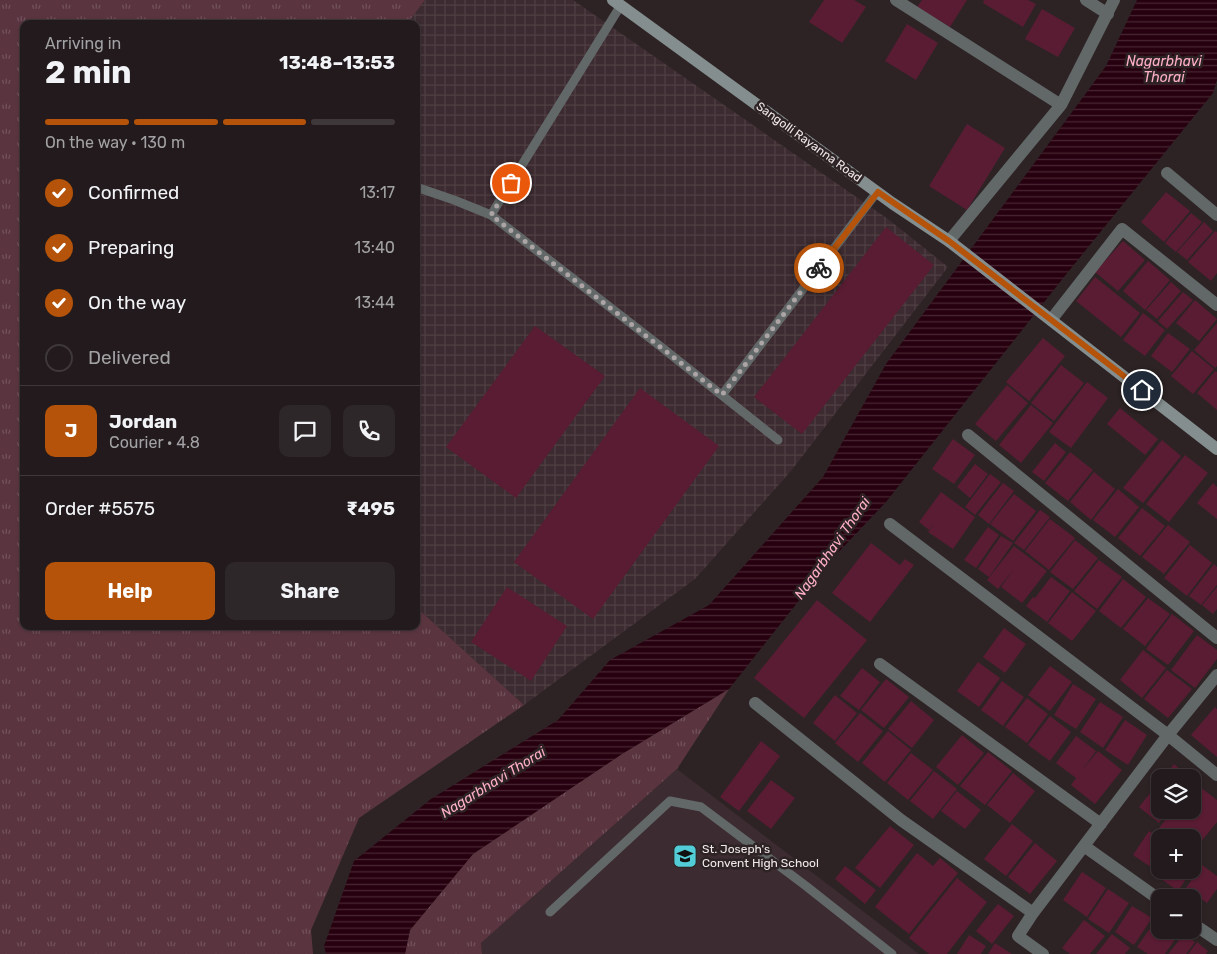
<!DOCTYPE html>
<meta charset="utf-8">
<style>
body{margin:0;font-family:Rubik,sans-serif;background:#2e2729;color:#f1f3f6;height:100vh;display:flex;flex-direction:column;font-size:19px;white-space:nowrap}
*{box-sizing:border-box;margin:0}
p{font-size:16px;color:#a2a1a3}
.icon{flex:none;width:28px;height:28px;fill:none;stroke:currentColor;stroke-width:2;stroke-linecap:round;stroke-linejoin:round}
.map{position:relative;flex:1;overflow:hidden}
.sheet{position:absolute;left:20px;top:20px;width:400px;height:610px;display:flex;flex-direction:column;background:#221a1c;border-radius:10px;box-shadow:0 1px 4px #0004,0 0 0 1px #3f383b}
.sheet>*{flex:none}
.controls{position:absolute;left:1151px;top:769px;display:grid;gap:10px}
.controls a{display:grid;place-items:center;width:50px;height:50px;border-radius:10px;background:#221a1c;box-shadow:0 1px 4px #0004,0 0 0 1px #3f383b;font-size:25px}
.pin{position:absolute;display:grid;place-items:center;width:42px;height:42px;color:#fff;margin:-21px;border:2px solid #fff;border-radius:50%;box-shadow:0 1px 5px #0007}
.courier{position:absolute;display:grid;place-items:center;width:50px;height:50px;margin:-25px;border:4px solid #b45309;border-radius:50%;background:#fff;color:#222;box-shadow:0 1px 6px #0007}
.overview em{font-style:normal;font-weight:700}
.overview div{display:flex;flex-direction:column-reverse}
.overview{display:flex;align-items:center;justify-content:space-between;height:85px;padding:0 25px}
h1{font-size:32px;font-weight:700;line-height:38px}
.bar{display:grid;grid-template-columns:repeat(4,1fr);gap:8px 5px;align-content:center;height:60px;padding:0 25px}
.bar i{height:6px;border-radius:4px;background:#3f383b}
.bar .active{background:#b45309}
.bar p{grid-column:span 4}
.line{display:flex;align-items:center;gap:12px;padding:0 25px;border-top:1px solid #3f383b}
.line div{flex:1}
.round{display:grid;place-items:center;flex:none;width:52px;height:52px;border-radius:10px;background:#2e2729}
ol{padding:0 25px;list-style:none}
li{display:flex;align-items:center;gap:15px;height:55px}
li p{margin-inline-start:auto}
li .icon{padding:5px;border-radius:50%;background:#b45309;color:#fff;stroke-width:4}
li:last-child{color:#a2a1a3}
li i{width:28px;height:28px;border:2px solid #3f383b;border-radius:50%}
.action{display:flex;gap:10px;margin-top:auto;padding:10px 25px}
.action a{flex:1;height:58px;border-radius:10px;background:#b45309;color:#fff;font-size:20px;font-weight:700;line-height:58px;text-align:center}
.action a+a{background:#2e2729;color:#f1f3f6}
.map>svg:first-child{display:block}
.built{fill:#3c2b30}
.industrial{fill:url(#industrial-grid)}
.grass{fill:url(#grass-tufts)}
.water{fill:url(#water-rules)}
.building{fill:#591c33}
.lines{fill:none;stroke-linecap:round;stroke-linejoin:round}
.lane{stroke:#626868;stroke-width:9}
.street{stroke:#626868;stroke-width:12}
.secondary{stroke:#858e8e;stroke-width:12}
.done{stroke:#aca4a5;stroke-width:5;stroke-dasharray:0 9}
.route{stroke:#b45309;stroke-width:6}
.labels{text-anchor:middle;stroke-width:5;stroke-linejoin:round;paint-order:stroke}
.street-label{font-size:12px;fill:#f0e9ea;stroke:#2d2325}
.poi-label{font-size:12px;fill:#f0e9ea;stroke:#2d2325;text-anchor:start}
.water-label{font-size:14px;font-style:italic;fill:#ffafc7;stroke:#2d2325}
</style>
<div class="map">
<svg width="1217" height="954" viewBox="0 0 1217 954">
<defs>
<pattern id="industrial-grid" width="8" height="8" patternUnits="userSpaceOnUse" patternTransform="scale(1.25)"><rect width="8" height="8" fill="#3c2b30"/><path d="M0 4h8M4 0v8" fill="none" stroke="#4f4044"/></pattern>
<pattern id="grass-tufts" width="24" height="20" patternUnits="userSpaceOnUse" patternTransform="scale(1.25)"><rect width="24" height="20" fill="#5a3540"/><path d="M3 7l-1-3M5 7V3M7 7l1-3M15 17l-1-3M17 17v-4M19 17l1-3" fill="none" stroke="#72525c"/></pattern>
<pattern id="water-rules" width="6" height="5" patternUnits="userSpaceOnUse" patternTransform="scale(1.25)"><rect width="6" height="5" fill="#27000f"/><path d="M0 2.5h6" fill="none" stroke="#472532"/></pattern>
</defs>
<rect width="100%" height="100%" fill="#2d2325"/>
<path class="built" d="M677,769L919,954H482L481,943Z"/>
<path class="industrial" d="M425,0H573L888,219L948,267L791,471L695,579L524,705L416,607V24H407Z"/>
<path class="grass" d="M0,0H425L407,24H24V626H416V607L524,705L359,818L311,930L313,954H0Z
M729,689L677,769L481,943L482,954H405L410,930L473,854L622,754Z"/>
<path class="water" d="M1137,0H1217V80L1213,93L1064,277L886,502L832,559L729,689L622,754L473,854L410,930L405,954H326L324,946L354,861L431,799L558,720L610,660L709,605L823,477L886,364L1106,66Z"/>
<path class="building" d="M824,0H854L866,7L842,43L809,22Z
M922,0H967L950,27L917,7Z
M984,0H1028L1036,4L1023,27L983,3Z
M1042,9L1075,28L1058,57L1025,39Z
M907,24L938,43L916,80L885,61Z
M967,124L1005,148L967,210L929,186Z
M1166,192L1190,211L1164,242L1141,222Z
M1191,213L1202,222L1176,252L1165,243Z
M1204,222L1213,231L1187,260L1177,252Z
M886,227L934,265L802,434L754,397Z
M1215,231L1217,232V273L1211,281L1188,262Z
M1123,241L1145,260L1118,291L1095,272Z
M1148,261L1170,280L1145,310L1123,291Z
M1095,277L1140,313L1121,337L1076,301Z
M1171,282L1181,291L1157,319L1146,310Z
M1183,292L1193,300L1167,329L1158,321Z
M1195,300L1217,319L1199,341L1176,323Z
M1143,313L1165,330L1145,356L1123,340Z
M1217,323V366L1215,368L1194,350Z
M535,326L605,376L516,498L446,447Z
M1168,333L1190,349L1172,372L1151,356Z
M1043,338L1065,356L1029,401L1006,382Z
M1192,351L1214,369L1193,394L1171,376Z
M1061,365L1084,383L1054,421L1031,403Z
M1215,371L1217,372V410L1197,393Z
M1087,382L1108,398L1071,448L1049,432Z
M1007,385L1028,403L996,441L975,424Z
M640,388L719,446L593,619L514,562Z
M1031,405L1053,423L1021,463L999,445Z
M1120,408L1158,439L1145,455L1107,424Z
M953,439L975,455L954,484L932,469Z
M1162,440L1181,456L1143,503L1123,488Z
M1055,443L1066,452L1044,481L1032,472Z
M1070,452L1093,470L1068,501L1045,483Z
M1185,455L1208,473L1169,522L1146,504Z
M975,464L988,474L970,498L957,487Z
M1094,472L1115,489L1091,520L1070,502Z
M990,474L1001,482L975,515L965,507Z
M1003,483L1014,491L989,524L978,515Z
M1213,483L1217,487V519L1197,503Z
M1118,489L1139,507L1115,537L1093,520Z
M941,492L975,517L953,549L928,532L935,523L929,530L919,522Z
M1014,494L1036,511L1013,541L990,524Z
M1142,508L1165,526L1140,556L1118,538Z
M1040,510L1050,517L1024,550L1014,543Z
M1050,519L1075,538L1049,570L1025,551Z
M1168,525L1190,542L1164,574L1142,557Z
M988,527L999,535L976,568L964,560Z
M1001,536L1013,543L989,577L978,569Z
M1075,540L1098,558L1073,589L1050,572Z
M871,543L900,565L905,559L914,565L870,622L832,593Z
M1190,545L1212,563L1187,596L1164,578Z
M1014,546L1047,571L1022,603L1001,587L1014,569L998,589L987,580Z
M1099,560L1122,577L1097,609L1074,591Z
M1214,564L1217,567V585L1201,605L1189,596Z
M1051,577L1070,591L1047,622L1026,606L1033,597L1035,598Z
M1123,579L1146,597L1121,628L1099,611Z
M507,587L567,626L531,681L471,642Z
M1217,587V609L1213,614L1202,605Z
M1072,592L1096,611L1072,641L1048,623Z
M1148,598L1170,614L1145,646L1123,629Z
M817,600L867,640L804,718L754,678Z
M1172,614L1194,631L1168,665L1146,649Z
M1004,628L1026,644L1005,673L983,657Z
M1197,635L1217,650V659L1195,688L1171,670Z
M1143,650L1166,668L1142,698L1120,680Z
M978,662L1000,678L979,707L957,691Z
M1050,666L1072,682L1050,711L1028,695Z
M862,668L880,682L859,710L840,696Z
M1167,670L1192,689L1168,718L1144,699Z
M886,679L909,697L884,728L861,710Z
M1002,681L1024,697L1003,726L981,710Z
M1073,684L1096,699L1076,729L1054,715Z
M835,695L857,713L835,741L813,723Z
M1027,698L1048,714L1027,743L1005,727Z
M911,701L934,720L912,748L888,729Z
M1100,702L1123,717L1103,748L1080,732Z
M1215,707L1217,709V757L1191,735Z
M860,713L883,731L858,762L835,743Z
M1050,716L1071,732L1050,761L1028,745Z
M1125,720L1147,735L1128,765L1105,750Z
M888,731L911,750L885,782L862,763Z
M962,735L984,753L958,785L936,767Z
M1076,736L1096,751L1083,769L1098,751L1122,770L1095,804L1071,785L1076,778L1056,763Z
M761,741L780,756L739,811L720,797Z
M988,752L1012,771L985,805L960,786Z
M911,753L933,770L908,800L887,783Z
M1174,764L1190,778H1163Z
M934,771L957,789L933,819L910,801Z
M1013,773L1035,791L1010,823L987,805Z
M771,780L795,798L771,829L747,811Z
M1160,781V810H1169L1159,823L1139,807Z
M1195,783L1217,800V822L1192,853V838H1172L1159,828L1173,810H1192V786Z
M957,791L981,810L965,829L941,811Z
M1012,824L1033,841L1006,876L984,859Z
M890,826L914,845L880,888L855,868Z
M1149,831L1160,838V868L1158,872L1133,855Z
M1035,843L1057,861L1030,894L1008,877Z
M917,853L933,866L940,858L958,873L909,934L875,907Z
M1202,865L1217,876V889L1207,903L1186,888Z
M845,866L876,890L865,904L835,879Z
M1161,870H1192L1178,891L1157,876Z
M1082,872L1106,888L1087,917L1063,900Z
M957,878L987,902L947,954H929L909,938Z
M1108,889L1129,903L1109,933L1088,919Z
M998,904L1014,916L992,944L976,931Z
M1132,906L1152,918L1134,945L1115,932Z
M1084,920L1105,936L1090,954H1070L1062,948Z
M1156,920L1160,923V930H1171L1178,935L1165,954H1148L1137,947Z
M1112,934L1130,948L1125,954H1096Z
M1184,934L1195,942L1186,954H1168Z
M969,935L986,946L981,954H957Z
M1197,942L1208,951L1206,954H1188Z
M995,943L1012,954H988Z"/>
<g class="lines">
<path class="lane" d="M416,187L454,200L491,215L660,346L778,440
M491,215L621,5
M722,395L877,192
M550,912L670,801L701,807L806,886L892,954"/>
<path class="street" d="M896,0L1061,105L1114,0
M1086,0L1108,14
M1167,173L1217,215
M949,241L1061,105
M1051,320L1122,229L1217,305
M968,435L1217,638
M890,524L1168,735L1217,775
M880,664L1101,824
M755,703L901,820L1033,913
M1084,846L1160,900
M1192,923L1217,940
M1043,954L1018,936L1033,913L1168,735L1217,675"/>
<path class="secondary" d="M613,0L892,203L949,241L1217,449"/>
</g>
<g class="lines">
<path class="done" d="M511,183L491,215L722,395L819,268"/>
<path class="route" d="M819,268L878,192L949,241L1142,390"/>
</g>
<defs>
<g id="school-square" transform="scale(1.25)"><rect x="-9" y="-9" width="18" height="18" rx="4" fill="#52ccd6" stroke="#2d2325"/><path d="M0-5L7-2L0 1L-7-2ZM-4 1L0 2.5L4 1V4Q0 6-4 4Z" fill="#111"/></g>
</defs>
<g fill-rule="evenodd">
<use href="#school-square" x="685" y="856"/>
</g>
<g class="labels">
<g class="street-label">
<text transform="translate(809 142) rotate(36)" y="4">Sangolli Rayanna Road</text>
</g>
<g class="poi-label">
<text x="702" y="853">St. Joseph's<tspan x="702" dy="14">Convent High School</tspan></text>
</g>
<g class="water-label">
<text x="1164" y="66">Nagarbhavi<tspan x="1164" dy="16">Thorai</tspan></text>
<text transform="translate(832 548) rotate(-55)" y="5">Nagarbhavi Thorai</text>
<text transform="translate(493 782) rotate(-32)" y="5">Nagarbhavi Thorai</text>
</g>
</g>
</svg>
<div class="controls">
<a><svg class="icon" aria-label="layers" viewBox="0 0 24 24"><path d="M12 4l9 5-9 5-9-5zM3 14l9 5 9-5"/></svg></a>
<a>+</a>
<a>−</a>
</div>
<div class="pin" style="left:511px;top:183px;background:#ea580c"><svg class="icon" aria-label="bag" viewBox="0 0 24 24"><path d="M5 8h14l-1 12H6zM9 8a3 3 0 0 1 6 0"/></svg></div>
<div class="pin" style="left:1142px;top:390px;background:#1f2937"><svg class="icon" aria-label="home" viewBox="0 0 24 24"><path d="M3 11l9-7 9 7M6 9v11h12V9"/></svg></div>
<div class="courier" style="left:819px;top:268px"><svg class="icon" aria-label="bike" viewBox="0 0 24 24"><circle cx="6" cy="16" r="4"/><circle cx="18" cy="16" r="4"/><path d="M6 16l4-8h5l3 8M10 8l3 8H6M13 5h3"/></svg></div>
<section class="sheet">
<div class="overview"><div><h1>2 min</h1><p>Arriving in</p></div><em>13:48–13:53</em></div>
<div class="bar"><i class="active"></i><i class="active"></i><i class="active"></i><i></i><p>On the way · 130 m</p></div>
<ol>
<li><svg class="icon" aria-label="check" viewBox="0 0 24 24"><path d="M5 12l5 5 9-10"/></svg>Confirmed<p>13:17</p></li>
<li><svg class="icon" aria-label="check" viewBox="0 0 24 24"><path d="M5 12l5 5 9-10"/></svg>Preparing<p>13:40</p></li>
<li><svg class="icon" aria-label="check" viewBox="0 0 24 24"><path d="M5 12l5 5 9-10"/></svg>On the way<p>13:44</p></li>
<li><i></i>Delivered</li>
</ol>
<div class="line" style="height:90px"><b class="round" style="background:#b45309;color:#fff">J</b><div><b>Jordan</b><p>Courier · 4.8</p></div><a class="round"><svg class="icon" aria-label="chat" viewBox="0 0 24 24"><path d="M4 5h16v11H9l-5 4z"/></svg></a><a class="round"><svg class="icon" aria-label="phone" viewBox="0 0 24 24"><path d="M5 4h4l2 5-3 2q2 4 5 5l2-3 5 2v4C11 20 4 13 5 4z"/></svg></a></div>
<div class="line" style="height:65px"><div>Order #5575</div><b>₹495</b></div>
<div class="action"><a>Help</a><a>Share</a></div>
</section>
</div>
